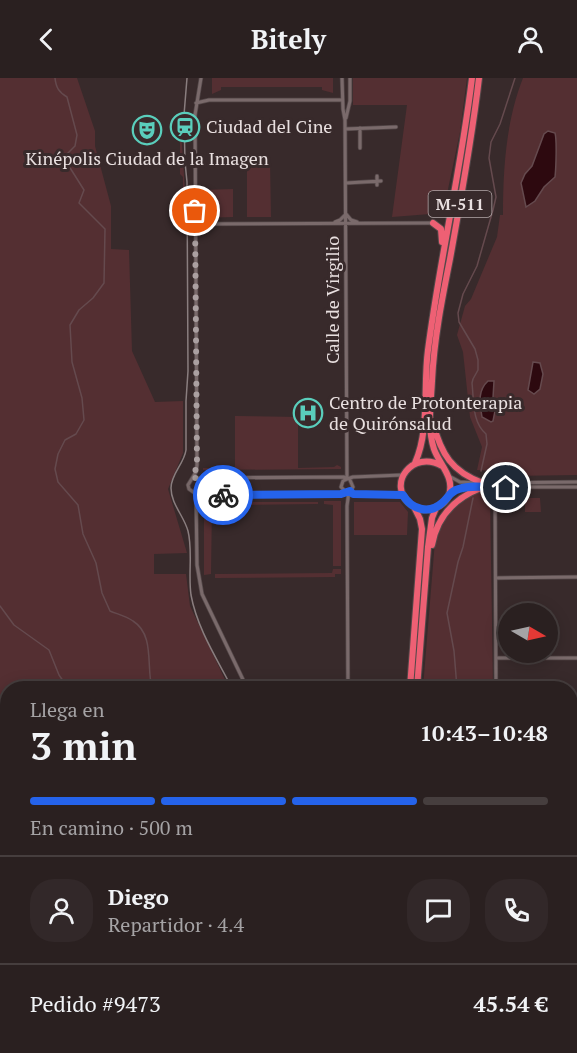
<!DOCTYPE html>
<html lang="es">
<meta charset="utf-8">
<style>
body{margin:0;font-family:"PT Serif",serif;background:#322829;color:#f1f3f6;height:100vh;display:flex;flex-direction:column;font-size:22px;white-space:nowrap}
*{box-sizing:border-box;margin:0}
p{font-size:20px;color:#a5a3a5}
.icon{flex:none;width:33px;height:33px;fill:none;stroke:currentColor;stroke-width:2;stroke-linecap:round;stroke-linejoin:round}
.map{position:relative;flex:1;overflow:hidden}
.sheet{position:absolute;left:0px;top:603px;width:578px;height:372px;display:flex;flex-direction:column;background:#2a2020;border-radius:24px 24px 0 0;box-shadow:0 3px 15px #0003,0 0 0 2px #463e3e}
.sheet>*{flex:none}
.needle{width:39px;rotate:99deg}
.buttons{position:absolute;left:498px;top:525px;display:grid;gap:12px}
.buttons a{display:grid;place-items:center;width:60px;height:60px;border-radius:50%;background:#2a2020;box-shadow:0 3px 15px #0003,0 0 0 2px #463e3e;font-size:30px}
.pin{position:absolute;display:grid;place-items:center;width:51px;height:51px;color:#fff;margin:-26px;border:3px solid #fff;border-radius:50%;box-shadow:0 2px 6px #0007}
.courier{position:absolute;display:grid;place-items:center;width:60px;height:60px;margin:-30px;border:4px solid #2563eb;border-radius:50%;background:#fff;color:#222;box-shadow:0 2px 8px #0007}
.headline em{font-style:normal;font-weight:700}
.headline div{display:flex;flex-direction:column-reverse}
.headline{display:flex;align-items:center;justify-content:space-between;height:102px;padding:0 30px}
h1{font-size:39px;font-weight:700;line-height:45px}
.bar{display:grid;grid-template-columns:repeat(4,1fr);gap:9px 6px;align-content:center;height:72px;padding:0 30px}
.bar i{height:8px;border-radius:4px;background:#463e3e}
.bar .active{background:#2563eb}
.bar p{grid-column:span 4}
.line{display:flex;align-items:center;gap:15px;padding:0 30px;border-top:2px solid #463e3e}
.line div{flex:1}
.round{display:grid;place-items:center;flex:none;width:63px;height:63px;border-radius:24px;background:#322829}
header{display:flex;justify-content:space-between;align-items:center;height:78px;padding:0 30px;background:#2a2020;font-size:27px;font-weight:700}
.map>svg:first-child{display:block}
.green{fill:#542f32}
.water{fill:#2d090f;stroke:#654a4e;stroke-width:1.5}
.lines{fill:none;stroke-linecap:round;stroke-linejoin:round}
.stream{stroke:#654a4e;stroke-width:1.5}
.street-casing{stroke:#544849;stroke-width:4.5}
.secondary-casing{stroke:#544849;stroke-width:6}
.highway-casing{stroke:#544849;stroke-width:8}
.street{stroke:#7a6a6b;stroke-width:3}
.secondary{stroke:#9d676e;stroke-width:4.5}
.highway{stroke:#ee6074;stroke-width:6}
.tram{stroke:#8a7e7f;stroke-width:1.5}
.done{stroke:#aba0a1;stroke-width:6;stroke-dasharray:0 10.8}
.route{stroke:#2563eb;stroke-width:8}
.labels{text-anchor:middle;stroke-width:6;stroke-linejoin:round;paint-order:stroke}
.shield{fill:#382a2b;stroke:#b4a9aa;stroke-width:1.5}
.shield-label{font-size:16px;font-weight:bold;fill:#e9e0e0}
.poi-label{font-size:18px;fill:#e9e0e0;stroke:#382a2b;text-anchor:start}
.street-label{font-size:18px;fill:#e9e0e0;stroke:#382a2b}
</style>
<header><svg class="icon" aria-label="back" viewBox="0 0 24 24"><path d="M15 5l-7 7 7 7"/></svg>Bitely<svg class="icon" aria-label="person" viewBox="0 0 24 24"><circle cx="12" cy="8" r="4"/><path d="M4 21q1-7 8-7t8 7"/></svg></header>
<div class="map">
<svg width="577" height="975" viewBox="0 0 577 975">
<rect width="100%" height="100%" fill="#382a2b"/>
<path class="green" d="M0,0H77L95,53V68L111,128V171L129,172L132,273L155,324L183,323V375L168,411L187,475L154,476V496H186L190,528L229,610H8L7,746L0,748Z
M212,0H333V15L322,12V9H221V12L212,16Z
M353,0H467L460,54L443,135L392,139L407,27H353Z
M523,0H577V397L509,398V394L477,392L482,369L470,339L463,274L457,257L465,228L471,221L497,159L500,137H503C503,91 506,43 523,0Z
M180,36L186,128L183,125V99L180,96Z
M270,83L271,139H247V84Z
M233,111V139L201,140V112Z
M235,338L298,339V390L334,389L337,387L341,389V391L203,392V390H235Z
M480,412L486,414L490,418L493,610H423L435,463C445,434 454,428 480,412Z
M525,420H540L541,434H525Z
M324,423H341V488H333V427L324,426Z
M204,424H234V427H212L211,496L204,497Z
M243,424H318V426L243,427Z
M354,424H400L408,434L407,457H354Z
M333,491H341V496H335V499L215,500V496L332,495Z
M570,720H577V746H570Z
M570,787L577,794V854L570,857Z
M577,891V969L567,975H455L457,968H570V895Z
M7,905V932L4,933L0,923V907Z
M412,968H444L442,975H400Z"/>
<path class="water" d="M548,53L555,55C557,62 556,90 555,99L544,109L535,123L526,129L521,105L525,96L532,88L544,56Z
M533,284L540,285L543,296L540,311L534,316L528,312Z
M488,303H494L493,320L496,328L493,343L491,344L482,339C480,326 477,313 488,303Z
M525,968H557L549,975H497L505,969L520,974L523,972Z"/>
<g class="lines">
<path class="stream" d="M55,0C56,10 59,14 67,19L77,57L75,68L67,76V85L84,112L79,125L105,151L104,205L93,220L79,232L70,247L72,284L82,320L84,342L76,356L65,362L58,376L55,391L58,404L78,427L83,456L96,485L102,515L110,533C117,536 126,538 133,543C155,557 146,588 152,610
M481,393L487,366L486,356C472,344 474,323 472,305L473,301L478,292V282L475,271L459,244L458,235L463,216L477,188L493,132L496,119L489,80L491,64L500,46L515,0
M0,528L14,547L49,572L59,597L68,610
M457,610L454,573L447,535L458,484L463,469L473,420
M474,971L476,968"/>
<g class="street-casing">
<path id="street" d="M342,0L343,31L345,42L347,401
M196,25L209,22H342
M346,40L350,23V0
M360,50V70
M345,51L396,49
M346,105L381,103
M377,107V98
M335,144L340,142L346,136L351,142L357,144
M195,146L432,145
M449,398L460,404L476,405
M193,400C201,399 205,403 205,410L200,415
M200,400L344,399L345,401
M347,401L343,403L341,409L345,413H350L353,416H401
M347,401L353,399L402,397
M483,405L577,404
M495,410L496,610
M350,413L353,409L350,402
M451,415L467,409H577
M196,416L189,411L188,407L196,394L197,387L195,37L201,0
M196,416L197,487L202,516L247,610
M200,416H341L345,413
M496,500L577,499
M496,580H577
M348,610L347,428L349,413
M570,667H577
M0,754L8,752
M0,807L8,805
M0,858L8,856
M84,968L85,975
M130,968L134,975
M154,968L162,975
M134,975L145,968
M166,975L175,968
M204,975L210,971L209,968
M246,975L248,968"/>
</g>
<g class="secondary-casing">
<path id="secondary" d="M0,932L8,946
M21,968L25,975
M370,968L372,975
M448,975L450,968"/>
</g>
<g class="highway-casing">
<path id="highway" d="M433,145L441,151L442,164
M433,345C441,376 452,394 483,405
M415,385C430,352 423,308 428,272C440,180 461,92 472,0
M442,388C413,371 386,406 410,426C423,437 443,431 449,417C455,399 439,386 434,371C427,350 431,324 432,303C434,261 442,221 450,181C461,120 472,61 479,0
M432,467C437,439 455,420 481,410
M410,610L422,451L420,441L414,429
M417,610L428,469L432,440L436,430
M570,874L577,871
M570,891L577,887
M360,975L365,968
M382,975L392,968
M392,975L404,968"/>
</g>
<use href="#street" class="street"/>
<use href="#secondary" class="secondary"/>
<use href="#highway" class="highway"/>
<path class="tram" d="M187,0L184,37L185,84L187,104L188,293L186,323V372C184,386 171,396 171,410C171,426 184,438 188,453C193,473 188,496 191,517C197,550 217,581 232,610
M570,860L577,857
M337,975L340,968"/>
</g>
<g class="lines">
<path class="done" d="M195,133L197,387L193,400H200L205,406V410L200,416L223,417"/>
<path class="route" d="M223,417L341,416L350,413L353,416L403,417C411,431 429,437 442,425C449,419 450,413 459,411C473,406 492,410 506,410"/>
</g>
<defs>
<g id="station-ring" transform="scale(1.5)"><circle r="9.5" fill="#382a2b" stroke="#5acebc" stroke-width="1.5"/><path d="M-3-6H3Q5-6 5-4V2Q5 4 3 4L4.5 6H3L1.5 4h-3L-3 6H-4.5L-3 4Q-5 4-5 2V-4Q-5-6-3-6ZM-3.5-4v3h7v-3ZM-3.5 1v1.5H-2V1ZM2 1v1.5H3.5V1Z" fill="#5acebc"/></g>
<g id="theatre-ring" transform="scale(1.5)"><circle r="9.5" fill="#382a2b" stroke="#5acebc" stroke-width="1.5"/><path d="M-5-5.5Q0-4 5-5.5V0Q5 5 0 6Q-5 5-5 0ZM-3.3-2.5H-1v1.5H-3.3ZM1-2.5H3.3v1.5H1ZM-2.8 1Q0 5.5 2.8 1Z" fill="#5acebc"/></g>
<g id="hospital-ring" transform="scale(1.5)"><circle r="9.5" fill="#382a2b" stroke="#5acebc" stroke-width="1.5"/><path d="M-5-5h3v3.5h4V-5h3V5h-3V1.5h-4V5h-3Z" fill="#5acebc"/></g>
</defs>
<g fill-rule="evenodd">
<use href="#station-ring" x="185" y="49"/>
<use href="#theatre-ring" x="147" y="52"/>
<use href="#hospital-ring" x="308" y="335"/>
</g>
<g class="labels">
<rect class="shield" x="428.5" y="113" width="63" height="26" rx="4.5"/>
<g class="shield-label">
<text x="460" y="132">M-511</text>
</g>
<g class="poi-label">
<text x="206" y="55">Ciudad del Cine</text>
<text x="147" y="87" text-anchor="middle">Kinépolis Ciudad de la Imagen</text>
<text x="329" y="331">Centro de Protonterapia<tspan x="329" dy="21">de Quirónsalud</tspan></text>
</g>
<g class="street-label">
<text transform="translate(333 222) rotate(-90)" y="6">Calle de Virgilio</text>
</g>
</g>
</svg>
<div class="buttons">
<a><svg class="needle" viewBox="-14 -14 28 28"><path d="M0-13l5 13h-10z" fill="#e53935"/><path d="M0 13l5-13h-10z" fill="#a5a3a5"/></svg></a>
</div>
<div class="pin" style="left:195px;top:133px;background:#ea580c"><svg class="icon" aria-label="bag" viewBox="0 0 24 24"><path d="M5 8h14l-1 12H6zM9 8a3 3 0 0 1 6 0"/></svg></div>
<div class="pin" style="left:506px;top:410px;background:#1f2937"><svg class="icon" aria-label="home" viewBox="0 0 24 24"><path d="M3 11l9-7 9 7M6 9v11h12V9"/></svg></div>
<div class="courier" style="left:223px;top:417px"><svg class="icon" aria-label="bike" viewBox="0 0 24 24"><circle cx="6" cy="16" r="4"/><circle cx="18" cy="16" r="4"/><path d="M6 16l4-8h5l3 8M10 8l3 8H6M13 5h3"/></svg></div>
<section class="sheet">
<div class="headline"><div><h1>3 min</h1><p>Llega en</p></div><em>10:43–10:48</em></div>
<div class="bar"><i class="active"></i><i class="active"></i><i class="active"></i><i></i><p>En camino · 500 m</p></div>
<div class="line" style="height:108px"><a class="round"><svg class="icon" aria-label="person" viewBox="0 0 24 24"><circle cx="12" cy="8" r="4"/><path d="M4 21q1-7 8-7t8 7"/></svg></a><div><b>Diego</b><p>Repartidor · 4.4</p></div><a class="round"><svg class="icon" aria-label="chat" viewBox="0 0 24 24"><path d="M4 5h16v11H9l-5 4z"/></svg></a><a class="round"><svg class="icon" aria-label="phone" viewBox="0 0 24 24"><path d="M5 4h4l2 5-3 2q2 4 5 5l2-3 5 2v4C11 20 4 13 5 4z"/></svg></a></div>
<div class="line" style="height:78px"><div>Pedido #9473</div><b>45.54 €</b></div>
</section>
</div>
